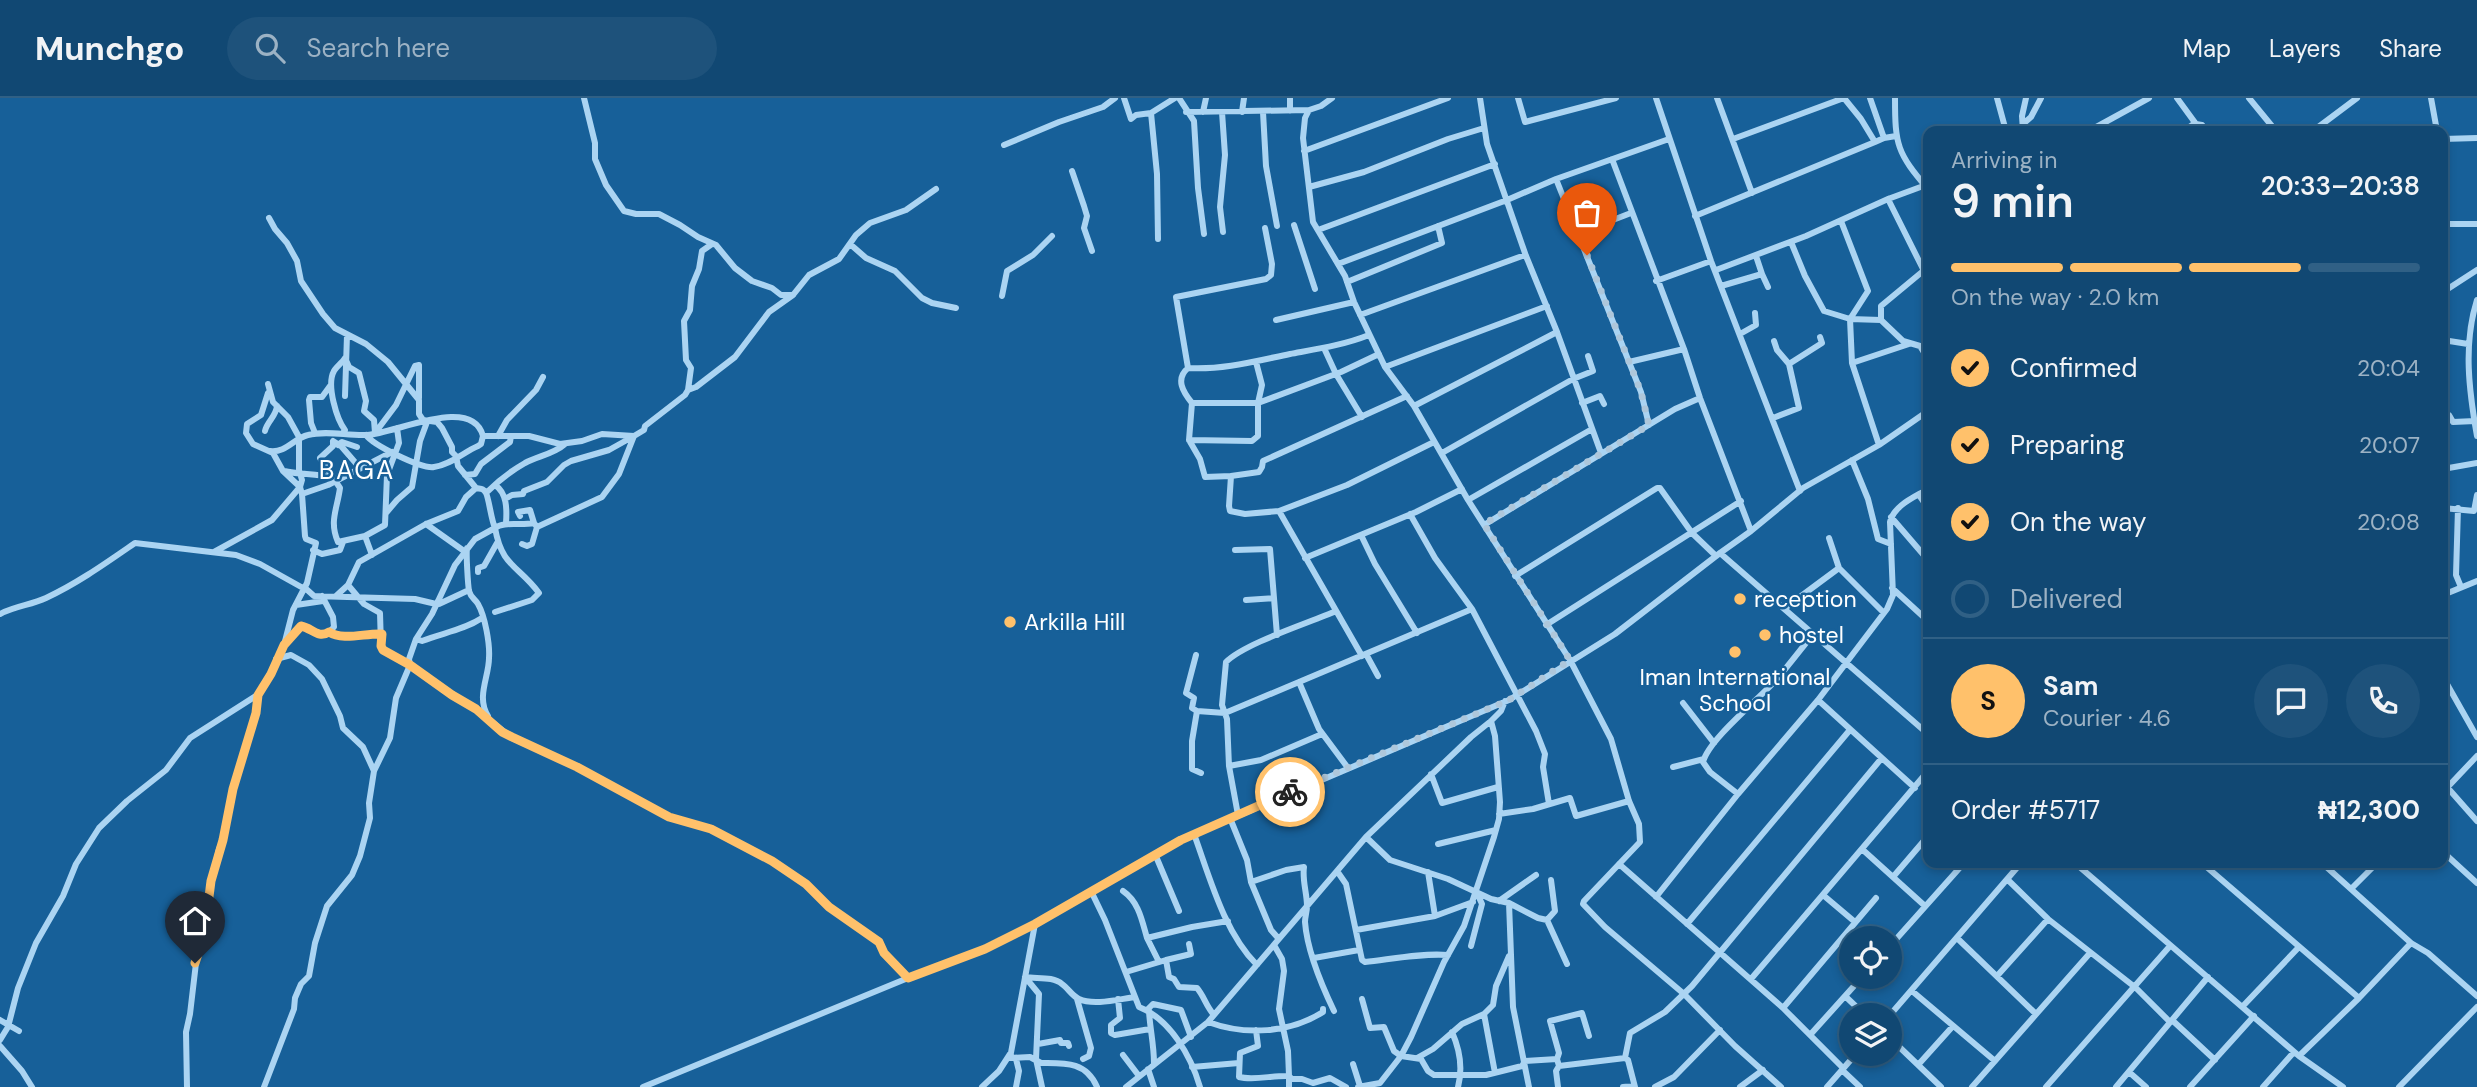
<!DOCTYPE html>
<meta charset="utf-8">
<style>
body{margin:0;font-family:"DM Sans",sans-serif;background:#1e527b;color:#f1f3f6;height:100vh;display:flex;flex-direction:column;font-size:26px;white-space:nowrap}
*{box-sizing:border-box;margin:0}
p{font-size:23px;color:#9cb2c4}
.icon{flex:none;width:38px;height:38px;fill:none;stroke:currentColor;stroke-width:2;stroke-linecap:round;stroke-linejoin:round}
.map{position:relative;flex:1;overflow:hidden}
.side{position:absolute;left:1923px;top:28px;width:525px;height:742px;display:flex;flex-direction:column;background:#114873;border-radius:14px;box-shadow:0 4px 10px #0003,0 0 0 2px #306085}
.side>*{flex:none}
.tools{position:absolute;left:1839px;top:828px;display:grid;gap:14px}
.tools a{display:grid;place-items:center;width:63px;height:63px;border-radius:50%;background:#114873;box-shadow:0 4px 10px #0003,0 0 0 2px #306085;font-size:35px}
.pin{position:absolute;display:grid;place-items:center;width:60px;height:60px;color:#fff;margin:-72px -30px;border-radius:50% 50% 50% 0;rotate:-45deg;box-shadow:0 0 7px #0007}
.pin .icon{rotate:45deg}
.courier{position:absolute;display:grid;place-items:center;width:70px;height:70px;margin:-35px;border:5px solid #ffc16b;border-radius:50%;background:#fff;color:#222;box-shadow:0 2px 9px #0007}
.summary em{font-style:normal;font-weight:600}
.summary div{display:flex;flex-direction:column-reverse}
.summary{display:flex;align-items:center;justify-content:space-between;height:119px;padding:0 28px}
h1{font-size:46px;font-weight:600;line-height:52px}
.bar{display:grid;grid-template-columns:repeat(4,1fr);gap:10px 7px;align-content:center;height:84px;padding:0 28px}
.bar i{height:9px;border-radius:5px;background:#306085}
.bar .active{background:#ffc16b}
.bar p{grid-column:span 4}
.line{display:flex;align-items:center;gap:18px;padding:0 28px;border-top:2px solid #306085}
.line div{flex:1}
.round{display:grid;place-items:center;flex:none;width:74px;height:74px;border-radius:37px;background:#1e527b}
ol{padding:0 28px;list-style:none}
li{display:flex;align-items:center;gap:21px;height:77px}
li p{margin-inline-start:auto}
li .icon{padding:7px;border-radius:50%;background:#ffc16b;color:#111;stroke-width:4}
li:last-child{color:#9cb2c4}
li i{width:38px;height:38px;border:4px solid #306085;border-radius:50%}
header{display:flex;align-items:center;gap:42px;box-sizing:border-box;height:98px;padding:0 35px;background:#114873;border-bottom:2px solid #306085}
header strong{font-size:33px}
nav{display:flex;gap:38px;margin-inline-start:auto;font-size:24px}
.search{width:490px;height:63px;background:#1e527b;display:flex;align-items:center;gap:18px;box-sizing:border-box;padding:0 24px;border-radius:38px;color:#9cb2c4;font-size:26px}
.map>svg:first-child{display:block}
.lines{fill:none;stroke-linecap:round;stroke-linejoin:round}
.minor{stroke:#abd4f2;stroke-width:6}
.done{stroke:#aec7db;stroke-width:7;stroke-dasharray:0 12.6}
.route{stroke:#ffc16b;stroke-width:9}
.poi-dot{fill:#ffc16b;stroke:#176099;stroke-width:2.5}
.labels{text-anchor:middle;stroke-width:5;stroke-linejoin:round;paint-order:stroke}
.poi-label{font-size:23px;fill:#fff;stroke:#176099;text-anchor:start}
.quarter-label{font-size:26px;letter-spacing:2px;fill:#fff;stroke:#176099}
</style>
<header>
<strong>Munchgo</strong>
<div class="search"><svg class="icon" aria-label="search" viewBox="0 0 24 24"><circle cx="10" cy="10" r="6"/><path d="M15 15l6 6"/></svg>Search here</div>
<nav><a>Map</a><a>Layers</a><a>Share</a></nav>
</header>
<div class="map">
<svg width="2477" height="989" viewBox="0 0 2477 989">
<rect width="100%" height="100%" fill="#176099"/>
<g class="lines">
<path class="minor" d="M584,0L595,45V61L606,87L624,113L636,116H659L680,127L698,139L716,147L735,170L752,183L772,190L781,197H793L809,177L839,161L856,137L870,125L906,112L936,91
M1124,0L1131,21L1136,17L1151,15L1175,0
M1179,0L1194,23L1198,90L1204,136
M1290,0V13
M1332,0L1321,8L1309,12L1305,20L1303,40L1313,124L1345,178L1354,204L1385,269L1414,308L1468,402L1570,562L1611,641L1629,703L1639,726L1640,744L1584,803L1583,806L1605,829L1684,896L1735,948L1781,989
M1480,0L1487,46L1526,158L1557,234L1601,355
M1518,0L1525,24L1616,0
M1656,0L1711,163L1800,393
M1717,0L1752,95
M1844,0L1861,21L1875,44L1884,40
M1870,0L1884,40L1896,38
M1895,0C1895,47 1897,55 1928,91
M1997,0L2006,33
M2177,0L2196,26L2202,27L2207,33
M2249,0L2276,33
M2431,0L2437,33
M1186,14L1309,12
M1203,14L1206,0
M1222,14L1225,57L1220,109L1223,134
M1242,14L1244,0
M1263,14L1266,68L1277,128
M1151,15L1157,76L1158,141
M2023,26L2031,19L2041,0
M2023,33L2022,18L2026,0
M2089,33L2149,0
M2184,33L2195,25
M2313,33L2357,0
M1733,41L1844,0
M2443,41L2477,40
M1004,47L1059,24L1103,9L1115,0
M1304,53L1448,0
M1612,61L1684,251L1700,300L1751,433
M1072,73L1084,108L1087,118L1084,130L1092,153
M1556,81L1641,294L1649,327
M1309,89L1364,74L1448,41L1484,30
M1888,101L1924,173
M1695,118L1875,44
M269,120L275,131L287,145L297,163L301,183L323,216L335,230L366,246L388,264L419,302V316L423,322L437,324L442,330L452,349V354L456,358L458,368L476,390C481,391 483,390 486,395C489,401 491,421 495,430L475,441L455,467L432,516L416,541L409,561L410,567L452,597L476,611L512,640L577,669L669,719L711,731L772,763L806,786L829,809L879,844L884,855L908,880
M1841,123L1868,193L1850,221L1852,265L1879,347
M2443,126H2477
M1294,127L1315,191
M1265,130L1272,166L1271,177L1266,181L1176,199L1188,270C1223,272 1256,263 1290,256C1317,251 1344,247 1369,237
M1318,132L1495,66
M1579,135L1631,115
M1791,144L1805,178L1824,213L1850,221L1881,222L1903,243L1920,248L1928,261
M850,146L866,160L895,173L922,200L932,205L956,210
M1338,166L1507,102L1556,81L1669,41
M1716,172L1806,138L1888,101L1926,87
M1762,176L1768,189
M1656,183L1711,163
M1347,184L1442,145L1438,128
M1721,188L1762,176L1756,158
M2443,194L2477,172
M1002,198L1007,173L1033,157L1052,138
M2477,202C2463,246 2469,293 2477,338
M1360,217L1525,157
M1276,222L1354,204
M1881,222V208L1928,169
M1740,236L1756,227L1755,215
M2443,242L2468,246
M1774,243L1777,252L1789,266
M1324,250L1336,276L1362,319
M1629,264L1684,251
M1852,265L1909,246
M1385,269L1547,208
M1188,270C1175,281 1183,294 1192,305
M688,292L696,289L735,259L769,214L793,197
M268,295L261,317L247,326L246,335L253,346L273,355L283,373L300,389
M345,298L347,237
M1582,305L1600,298L1604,306
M1414,308L1557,234
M2443,317H2449L2453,324L2475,323
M1773,320L1799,310L1789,266L1822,245L1820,239
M265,333C267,323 276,319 277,308
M315,335L311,325L309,302L310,299H322L330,288
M343,335L345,332C337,322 326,287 334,273C336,269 342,265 345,260L349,269L359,275L366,303L364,313L374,322L375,335
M375,335L396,307L415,268L419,267V300
M366,337C373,347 421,371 434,369C450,367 464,354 478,348L481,346L483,338
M498,338L507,322L536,292L543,279
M1189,342L1252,343L1258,338V305L1341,274L1379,256
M333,343L341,348L360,370
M333,344V348L320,360L340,390C337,412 329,423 338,444L365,438
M338,347L342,344L357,349
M270,353C286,355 294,340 308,337C327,332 347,338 367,337C397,335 472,297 483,338H529L560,346L582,343L602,336L634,338L644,332L645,328L685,297L688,292L691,270L686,262L684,223L690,212L692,188L699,171L702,153L712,146
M1442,355L1573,281L1593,273L1588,258
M1852,362L1868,401L1878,441L1891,446
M2443,371L2477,365
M284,373C299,377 320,375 331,380
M465,377L475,376L481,366L510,344L511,338
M1231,378L1205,379L1200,361L1189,342L1192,305H1258L1262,287L1256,264
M495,387C507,395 507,411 506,425
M486,395C497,384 511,373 525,365C538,358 554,356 565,346
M302,396L328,387L392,354
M1919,397L1928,410
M1468,402L1592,331
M2443,410L2474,413L2477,397
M2458,410L2456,477L2461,489
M1279,413L1245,416L1230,413L1229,408L1231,378L1259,374L1262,369L1263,363L1407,298
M386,415L397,402L412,389L420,343L427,324
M1410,416L1435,460L1472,511L1536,633L1545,656L1543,669L1549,706
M520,418L518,414L530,412L534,425
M1891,419L1928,462
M426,426L464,453
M1484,427L1675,311L1700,300
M1361,437L1375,466L1417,535
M1829,440L1839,470L1884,515
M522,446L527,448L532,446L537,429
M467,450C466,457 468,487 469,493C471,500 475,501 478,506C485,518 490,546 489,560C489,579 476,599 488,618
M313,452L322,456L340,452L343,444
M1235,452L1270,451L1277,537
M214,454L272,422L300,389
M1720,455L1928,636
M372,457L365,438L385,427L387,377L399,345L397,330
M1305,460L1416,414L1462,391
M478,474V470L484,468L497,445
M1515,478L1657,390H1660L1692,435L1716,458
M304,489L314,498L415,501L436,506
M1892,490L1928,523
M2443,497L2477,483
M322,498L333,519L334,529L329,534
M336,498L348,487L359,464L426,426L458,413L466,399L476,390
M1246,502L1274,500
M438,503L439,506L469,492
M296,507L323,503
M1785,510L1839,470
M495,514L532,502L539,495C518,467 502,469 495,430C504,423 520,428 534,425L537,429L602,399L619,376L634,338L609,352L571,363L564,367L547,384L524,393L523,396L512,397L505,401
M0,516C15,508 31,507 46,500C78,485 106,465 135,445L236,457L260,466L303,490
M1546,527L1741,403
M416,541L422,543C442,535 464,532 482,520
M285,545L301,528C312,530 318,541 329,534C343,543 365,535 382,536
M1366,556L1378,578
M1196,557L1186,595L1194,600L1192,610L1197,613
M1362,558L1279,413L1347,387L1434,344
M276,561L291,557L309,567L322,581L340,618L343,630L363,649L374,673
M2443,579L2477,639
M1928,589V590
M1818,602L1915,690
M1683,605L1714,645
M1229,668L1261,662L1322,636
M1673,669L1704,661
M1348,670L1319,631L1299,584L1472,511
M1201,675L1192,671V643L1197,613L1225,615L1299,584
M1431,676L1442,705L1498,689
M2447,689L2477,723
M2443,694L2477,658
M1738,696L1710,674L1703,664C1709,641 1758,602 1776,582C1789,567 1801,551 1814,535
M1499,716L1533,711L1570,700L1576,718L1629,703
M1238,717L1229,668L1227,621L1222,607L1226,564C1245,545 1309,525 1336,513
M1230,720L1247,762L1251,784L1286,772L1304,769C1302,782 1307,795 1307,808C1307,813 1305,819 1305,824C1307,851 1322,888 1334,913
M1194,736C1210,780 1224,834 1257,867
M1366,739L1390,762L1448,781L1491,801L1509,805L1538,820L1547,822L1567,866
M1438,746L1496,732
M1863,752L1925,808
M2443,754L2477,785
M1155,756L1179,813
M2075,765L2299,958L2343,989
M2202,765L2359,900
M2322,765L2411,845L2428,855L2477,898
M1619,766L1783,910L1843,970
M1337,773L1346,786L1362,862L1365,864C1392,861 1421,855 1448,857
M1428,774L1435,818
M1893,779L1928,738
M2008,782L2048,821L2136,890L2170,924
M1251,784L1271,832L1279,841
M2351,791L2377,765
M1091,793L1105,822L1139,909C1170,921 1191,958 1200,989
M1123,793C1139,804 1142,823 1147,840
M1823,797L1855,824
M1656,799L1738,696L1818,602L1887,511L1893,497L1890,424C1894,407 1915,399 1928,391
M1499,803L1536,777
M1509,805L1513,909L1529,989
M1547,822L1555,813L1551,782
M1035,826L1010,960L1030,959L1041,965C1064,965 1086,963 1097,989
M1687,826L1849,633
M1356,832L1435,818L1473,804
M1957,840L2036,916
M1274,847L1282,861L1284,873L1279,911L1288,953L1289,978L1292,981H1302L1313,985L1330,980L1346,989
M1471,848L1482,806L1477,795
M1890,848L1964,765
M1314,860L1359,852
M1166,862L1191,856L1189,846
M1159,864L1147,840L1192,829L1228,823
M1126,874L1166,862L1169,879L1174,881L1179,889L1197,890C1204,898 1206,908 1214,917
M1997,878L2048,821
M1751,881L1928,673
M1912,893L1995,963
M1845,898L1865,917
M1077,901L1091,950L1089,958L1083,961
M1118,901L1120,920L1111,927V935L1115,937L1150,931
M1362,901L1370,930L1384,929L1394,953L1401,958L1421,961L1428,973L1434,977H1486L1522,968L1525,963L1557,961L1559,968L1625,960L1630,935L1665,914L1692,888L1881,661
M2243,908L2299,849
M1783,910L1876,800
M1147,912L1153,906L1181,912L1191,939
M1149,913C1150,931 1154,947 1154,965
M1484,916L1495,975
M1890,917L2021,765
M0,922L19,933
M2172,922L2215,962
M1208,924C1246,938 1290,935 1323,914V911
M1256,932L1258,948L1240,955L1239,979C1254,983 1273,977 1289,978V989
M1452,934C1460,952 1463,970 1458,989
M1810,937L1863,878
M1890,940L1941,989
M0,942L8,929L18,890L36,845L63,798L76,766L99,730L127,703L166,672L190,640L259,596
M1038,946L1060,942L1061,945H1068L1069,948
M0,948L22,973L32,989
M1123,957L1139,978
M2299,958L2359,900L2411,845
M1417,960L1433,951L1462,926L1484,916L1493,907L1496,888L1509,858
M1625,960L1628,962L1635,989
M1557,961L1559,955L1550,923L1582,915L1589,938
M1353,966L1360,988
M1918,967L1953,928
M1192,969L1239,965
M1148,971L1154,989
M1842,972L1860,989
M2129,974L2146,989
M187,989L186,934L190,916L196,865L204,838L209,796L219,751L223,742L233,691L256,615L258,597L274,569L284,547L293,512L307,485L316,445L306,441L305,438L302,396L300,389L302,382L299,372V339L288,319L273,304L268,286
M264,989L294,911L295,900L301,886L309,878L315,845L327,808L352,777L360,758L370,720L369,705L374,673L390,640L396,600L410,567L383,552L381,548L380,515L364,506L348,487
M643,989L908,880L985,851L1035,826L1186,740L1509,602L1615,536L1720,455L1751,433L1803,390L1879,347L1928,313
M982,989L999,973L1010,956
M1016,989L1019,973L1016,961
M1042,989L1036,961L1039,896L1025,879C1037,881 1053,878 1062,886C1068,890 1072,898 1079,901C1094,908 1119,901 1135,899
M1126,989L1208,924L1366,739L1471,639L1491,623L1501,613L1505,603
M1358,989L1380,985L1401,958L1411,939L1444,864L1464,828L1494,739L1499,721L1500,704L1495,638L1491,623
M1558,989L1556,973L1559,968
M1623,989L1634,988
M1655,989L1674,979L1720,932
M1740,989L1763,972
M1827,989L1856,956
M1972,989L2090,855
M2046,989L2170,848
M2116,989L2208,879
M2190,989L2254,918
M2263,989L2294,954
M2399,989L2477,909"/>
</g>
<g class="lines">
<path class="done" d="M1290,694L1509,602L1570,562L1484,426L1649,327L1641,294L1587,157"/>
<path class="route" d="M195,865L204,838L211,783L223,742L233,691L256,615L258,597L271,576L284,547L301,528C312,530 318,541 329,534C343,543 365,535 382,536L381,548L383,552L410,567L452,597L476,611L502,634L512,639L577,669L669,719L711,731L772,763L806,786L829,809L879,844L884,855L908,880L985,851L1035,826L1181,742L1290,694"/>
</g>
<g class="poi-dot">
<circle cx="1740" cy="501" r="7"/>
<circle cx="1010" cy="524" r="7"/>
<circle cx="1765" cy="537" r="7"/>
<circle cx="1735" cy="554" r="7"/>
</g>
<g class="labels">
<g class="poi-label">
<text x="1754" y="509">reception</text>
<text x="1024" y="532">Arkilla Hill</text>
<text x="1779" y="545">hostel</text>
<text x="1735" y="587" text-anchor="middle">Iman International<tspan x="1735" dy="26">School</tspan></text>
</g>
<g class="quarter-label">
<text x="357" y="381">BAGA</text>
</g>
</g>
</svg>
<div class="tools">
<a><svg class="icon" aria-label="locate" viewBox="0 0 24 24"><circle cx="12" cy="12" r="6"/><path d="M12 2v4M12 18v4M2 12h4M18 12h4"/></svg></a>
<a><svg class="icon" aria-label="layers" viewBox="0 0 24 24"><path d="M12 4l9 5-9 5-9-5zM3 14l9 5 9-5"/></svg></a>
</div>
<div class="pin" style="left:1587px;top:157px;background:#ea580c"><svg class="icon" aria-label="bag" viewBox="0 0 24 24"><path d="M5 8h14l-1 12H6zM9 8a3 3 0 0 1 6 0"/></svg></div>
<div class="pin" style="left:195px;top:865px;background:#1f2937"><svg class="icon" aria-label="home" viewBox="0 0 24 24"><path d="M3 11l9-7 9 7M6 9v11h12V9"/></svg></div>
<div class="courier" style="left:1290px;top:694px"><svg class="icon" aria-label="bike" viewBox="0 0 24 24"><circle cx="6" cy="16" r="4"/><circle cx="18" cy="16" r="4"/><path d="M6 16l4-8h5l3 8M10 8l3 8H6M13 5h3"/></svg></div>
<section class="side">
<div class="summary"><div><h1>9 min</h1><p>Arriving in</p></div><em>20:33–20:38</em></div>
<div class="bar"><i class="active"></i><i class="active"></i><i class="active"></i><i></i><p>On the way · 2.0 km</p></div>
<ol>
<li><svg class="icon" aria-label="check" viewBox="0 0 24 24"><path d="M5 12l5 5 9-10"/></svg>Confirmed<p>20:04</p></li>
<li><svg class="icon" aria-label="check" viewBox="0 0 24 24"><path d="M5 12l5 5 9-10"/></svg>Preparing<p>20:07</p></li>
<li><svg class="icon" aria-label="check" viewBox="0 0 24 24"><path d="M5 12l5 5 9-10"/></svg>On the way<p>20:08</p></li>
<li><i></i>Delivered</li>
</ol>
<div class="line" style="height:126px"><b class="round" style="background:#ffc16b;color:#111">S</b><div><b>Sam</b><p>Courier · 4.6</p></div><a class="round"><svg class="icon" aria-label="chat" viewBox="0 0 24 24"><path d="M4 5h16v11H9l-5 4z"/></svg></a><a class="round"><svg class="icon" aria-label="phone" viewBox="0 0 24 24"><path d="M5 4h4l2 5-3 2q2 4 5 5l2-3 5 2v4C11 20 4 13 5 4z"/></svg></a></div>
<div class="line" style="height:91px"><div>Order #5717</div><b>₦12,300</b></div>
</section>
</div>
